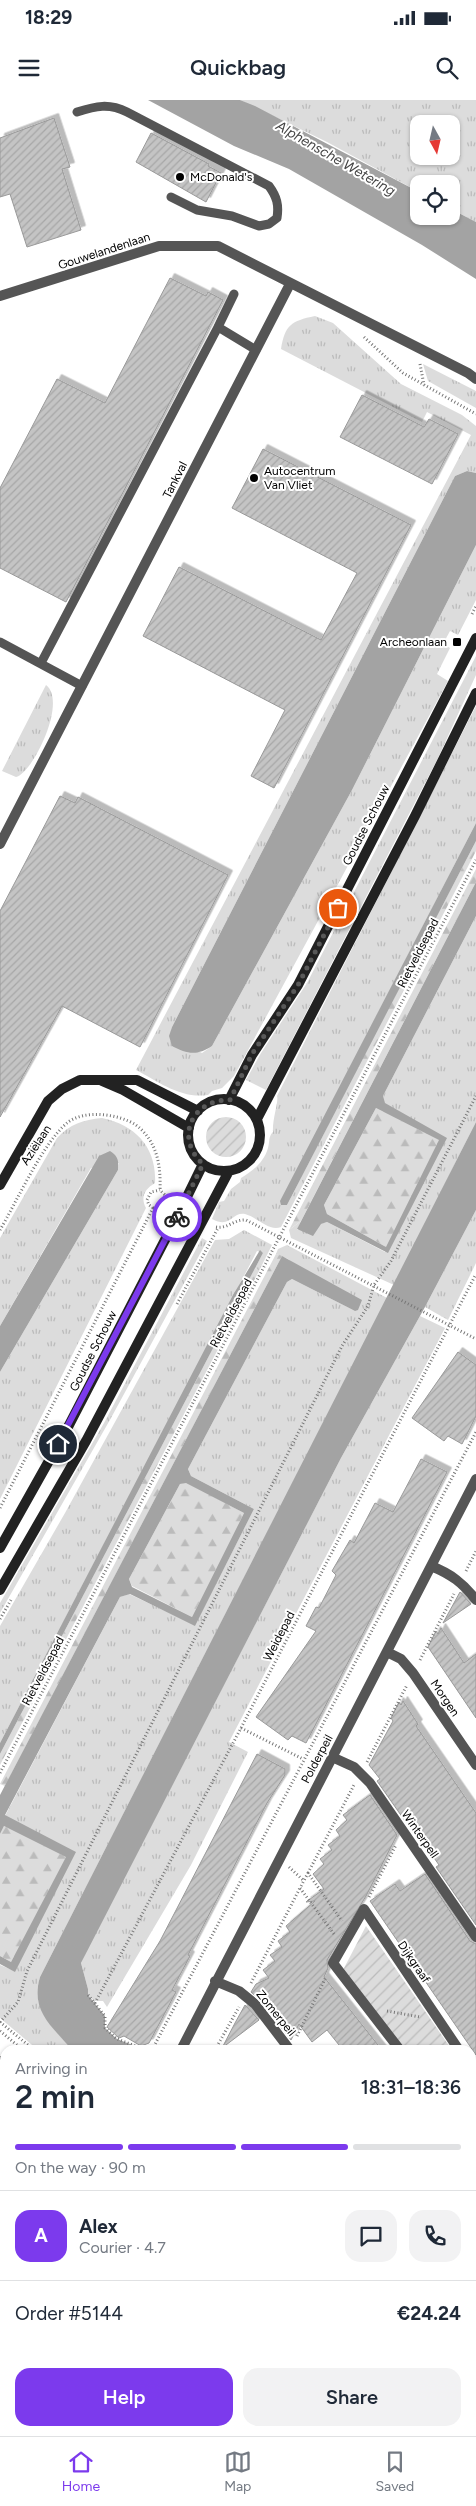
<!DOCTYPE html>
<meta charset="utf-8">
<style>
body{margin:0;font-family:Figtree,sans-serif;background:#f2f2f3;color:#1f2937;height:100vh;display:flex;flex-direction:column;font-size:19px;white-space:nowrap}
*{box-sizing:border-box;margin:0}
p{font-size:16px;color:#747a83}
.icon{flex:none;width:28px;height:28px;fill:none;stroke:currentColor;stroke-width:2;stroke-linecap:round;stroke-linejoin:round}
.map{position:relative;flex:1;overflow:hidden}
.panel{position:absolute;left:0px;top:1945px;width:476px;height:391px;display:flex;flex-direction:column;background:#fff;border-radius:15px 15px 0 0;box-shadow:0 1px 4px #0004}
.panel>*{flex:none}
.needle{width:32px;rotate:172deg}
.controls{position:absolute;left:410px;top:15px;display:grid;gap:10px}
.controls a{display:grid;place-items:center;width:50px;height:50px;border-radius:10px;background:#fff;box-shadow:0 1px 4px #0004;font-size:25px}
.pin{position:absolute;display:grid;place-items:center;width:42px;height:42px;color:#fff;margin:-21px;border:2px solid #fff;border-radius:50%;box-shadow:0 1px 5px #0007}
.courier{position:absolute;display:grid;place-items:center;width:50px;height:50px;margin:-25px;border:4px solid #7c3aed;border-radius:50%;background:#fff;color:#222;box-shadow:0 1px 6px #0007}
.summary em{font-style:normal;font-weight:600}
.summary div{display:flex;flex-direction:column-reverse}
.summary{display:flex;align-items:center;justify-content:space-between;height:85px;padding:0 15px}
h1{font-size:32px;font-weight:600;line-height:38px}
.bar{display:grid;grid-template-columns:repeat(4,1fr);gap:8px 5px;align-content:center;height:60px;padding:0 15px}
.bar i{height:6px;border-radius:4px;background:#e0e1e3}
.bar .on{background:#7c3aed}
.bar p{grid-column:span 4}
.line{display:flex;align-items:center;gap:12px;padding:0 15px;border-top:1px solid #e0e1e3}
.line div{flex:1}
.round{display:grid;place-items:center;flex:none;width:52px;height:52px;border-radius:15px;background:#f2f2f3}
.primary-button{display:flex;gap:10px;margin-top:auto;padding:10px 15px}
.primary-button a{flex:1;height:58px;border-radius:15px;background:#7c3aed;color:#fff;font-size:20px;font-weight:600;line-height:58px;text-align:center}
.primary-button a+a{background:#f2f2f3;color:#1f2937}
.status{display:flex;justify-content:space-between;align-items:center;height:35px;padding:0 25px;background:#fff;direction:ltr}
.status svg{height:14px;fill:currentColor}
header{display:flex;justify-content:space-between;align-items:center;height:65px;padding:0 15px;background:#fff;font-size:22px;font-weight:600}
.menu{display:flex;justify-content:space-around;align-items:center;height:70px;border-top:1px solid #e0e1e3;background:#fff;font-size:14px;color:#747a83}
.menu a{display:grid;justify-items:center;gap:2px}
.menu .on{color:#7c3aed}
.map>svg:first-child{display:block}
.grass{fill:url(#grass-tufts);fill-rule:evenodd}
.forest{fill:url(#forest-firs)}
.garden{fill:url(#garden-furrows)}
.water{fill:#a3a3a3;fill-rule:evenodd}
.building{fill:url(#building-hatch);stroke:#999;filter:url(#shadow)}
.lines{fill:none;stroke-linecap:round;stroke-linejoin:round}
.path{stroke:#777;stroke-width:3;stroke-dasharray:1 2.5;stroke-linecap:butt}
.lane{stroke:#555;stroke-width:9}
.street{stroke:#555;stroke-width:10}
.secondary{stroke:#222;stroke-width:10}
.rail{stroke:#000;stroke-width:4;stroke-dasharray:8 2.5 1 2.5;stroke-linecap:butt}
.done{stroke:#595959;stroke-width:5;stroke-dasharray:0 9}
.route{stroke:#7c3aed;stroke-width:6}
.poi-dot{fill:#000;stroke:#fff;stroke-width:2}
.labels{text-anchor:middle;stroke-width:4;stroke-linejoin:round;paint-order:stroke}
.poi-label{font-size:12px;fill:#000;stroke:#fff;text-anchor:start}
.street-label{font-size:12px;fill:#000;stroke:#fff}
.water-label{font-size:14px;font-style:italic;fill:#444;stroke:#fff}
</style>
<div class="status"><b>18:29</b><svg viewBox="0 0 49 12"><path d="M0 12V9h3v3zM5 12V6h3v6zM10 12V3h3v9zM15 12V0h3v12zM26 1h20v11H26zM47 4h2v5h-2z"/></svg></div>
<header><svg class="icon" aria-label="menu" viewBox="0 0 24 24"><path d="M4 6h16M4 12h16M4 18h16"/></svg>Quickbag<svg class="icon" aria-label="search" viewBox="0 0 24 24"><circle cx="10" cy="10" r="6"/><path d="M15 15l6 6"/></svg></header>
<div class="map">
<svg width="476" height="2336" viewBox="0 0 476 2336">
<defs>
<pattern id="grass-tufts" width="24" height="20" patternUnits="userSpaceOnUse" patternTransform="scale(1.25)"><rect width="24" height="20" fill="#dcdcdc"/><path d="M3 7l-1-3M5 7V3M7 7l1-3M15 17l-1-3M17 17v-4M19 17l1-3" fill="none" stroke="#bbb"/></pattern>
<pattern id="forest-firs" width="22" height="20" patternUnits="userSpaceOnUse" patternTransform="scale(1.25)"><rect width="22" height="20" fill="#dcdcdc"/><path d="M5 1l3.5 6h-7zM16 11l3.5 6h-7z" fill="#bbb"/></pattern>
<pattern id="garden-furrows" width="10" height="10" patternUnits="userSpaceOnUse" patternTransform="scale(1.25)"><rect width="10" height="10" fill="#dcdcdc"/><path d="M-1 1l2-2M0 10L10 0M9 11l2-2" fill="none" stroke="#bbb"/></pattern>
<pattern id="building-hatch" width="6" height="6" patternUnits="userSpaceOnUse" patternTransform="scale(1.25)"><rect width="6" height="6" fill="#c4c4c4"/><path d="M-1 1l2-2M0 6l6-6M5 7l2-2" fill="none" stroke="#a7a7a7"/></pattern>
<filter id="shadow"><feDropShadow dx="4.5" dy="-4.5" stdDeviation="0" flood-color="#0004"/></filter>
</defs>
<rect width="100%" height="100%" fill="#fff"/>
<path class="grass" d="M240,0H476V122L451,109V84H419V92L327,42ZM419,24H451V56H419Z
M315,216L333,223L401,284L462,315L476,326V373L467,371L455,376L172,927L170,936L202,953L212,946L352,690L476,445V500L458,535L450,531L443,544L450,548L437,574L448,581L234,976L222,988L212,991L208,995C181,999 159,982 136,970L471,335L427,312L422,322L281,249C285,225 291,221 315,216Z
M423,264L476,291V308L428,281Z
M476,556V575L437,660L266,990L246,980L261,953L307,883Z
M46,585C68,602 32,674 16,677L2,671Z
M476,606V723L281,1101L287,1105L358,967L363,969L281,1127C269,1132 257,1117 245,1114C231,1112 231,1129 212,1119L219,1102L224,1101L231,1089L240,1082L241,1078C253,1071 264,1062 268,1048C270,1041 268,1037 273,1032C272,1020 279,1001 277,996Z
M476,816V1022L394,1185L291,1138L289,1130L301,1121L297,1130L327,1122L385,1152L383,996Z
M102,1018C136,1025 157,1048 155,1083C145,1089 140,1097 146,1108L0,1399V1272L118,1070L119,1063L91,1068L0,1226V1138L57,1038C70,1024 83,1020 102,1018Z
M476,1110V1163L448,1220L425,1207Z
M244,1130L272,1145L259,1171L255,1168L263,1153L257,1151L0,1643V1526L65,1413L215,1140L229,1139Z
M202,1138L207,1141L111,1318L0,1513V1503L104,1323Z
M287,1145L387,1198L40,1877C30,1910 53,1926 72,1950H38L0,1918V1865L15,1871L5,1716L120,1497L129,1494L195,1525L254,1409L191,1376L188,1369L287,1182L292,1179L355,1211L288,1159L276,1154L278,1149Z
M420,1216L445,1228L229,1642L248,1652L191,1765L107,1907L103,1901H94L88,1895V1889L81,1863L88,1848L341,1358Z
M0,2240L5,2245V2299L0,2293Z"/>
<path class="forest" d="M476,741V751L363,969L358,967Z
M476,769V782L301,1121L289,1130Z
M376,1008L439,1040L386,1147L327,1114L324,1105Z
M276,1154L282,1156L5,1686L0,1684Z
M255,1168L259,1171L0,1665V1654Z
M186,1382L244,1413L192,1517L132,1486L129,1479L180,1384Z
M4,1726L66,1757L11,1862L0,1856V1734Z
M0,2163L5,2170V2224L0,2218Z"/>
<path class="garden" d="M206 1037a20 20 0 1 1 40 0a20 20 0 1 1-40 0Z
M366,1826L452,1950H405L343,1870Z
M471,1978L476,1985V2042L471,2036Z"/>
<path class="water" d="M148,0H240L255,6L419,92V116H451V109L476,122V179L422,145L289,69L234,46Z
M467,371L476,373V445L352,690L212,946C197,956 187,954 172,946L169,936L172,927L455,376Z
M476,723V741L287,1105H281L280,1101Z
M476,782V816L383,996L385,1003L447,1038L388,1153L327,1122L321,1124L313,1136L297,1129ZM376,1008L439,1040L386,1147L327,1114L324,1105Z
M476,1022V1110L425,1207L341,1358L81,1863L88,1889V1895L105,1916V1928L117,1939L135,1946L138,1950H72C52,1926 30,1911 40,1877Z
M110,1051C118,1056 119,1061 118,1070L0,1272V1226L99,1056Z
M260,1150L263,1153L0,1654V1643L233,1195Z
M282,1156L362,1200L358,1210L355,1211L292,1179L287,1182L188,1369L191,1376L254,1409L195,1526L130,1494L120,1497L5,1715L76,1752L15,1872L0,1864V1856L11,1862L66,1757L4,1726L0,1734V1695ZM186,1383L244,1413L192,1517L132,1487L129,1479L180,1384Z
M184,2331H217L219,2333L221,2331H266L274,2336H188Z"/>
<path class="building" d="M54,18L70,67L62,69L81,130L27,147L10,94L0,97V38Z
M151,33L209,64L208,66L221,73L206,102L136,62Z
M170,178L206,196L208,192L223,200L66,502L0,468V388L57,279L105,303Z
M362,295L424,327L429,319L458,334L432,384L340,337Z
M263,349L411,425L274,688L251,676L285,610L143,536L179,467L321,540L357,473L232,408Z
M60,696L75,703L78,697L228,775L140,947L62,906L0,1017V811Z
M458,1252L476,1265V1316L462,1344L448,1336L444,1341L412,1318Z
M421,1359L447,1372L306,1643L292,1636L288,1640L256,1617L316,1531L306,1526L316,1507L319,1508L336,1475L332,1471L350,1440L354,1443L375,1403L393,1412Z
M460,1492L471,1504L443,1523Z
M441,1528L464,1563L476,1554V1618L428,1547L436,1531L438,1534Z
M403,1601L418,1624L416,1626L476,1713V1825L436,1767L439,1765L412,1726L406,1718L405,1721L377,1681L380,1679L369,1665L393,1621L391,1618L399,1602L401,1605Z
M257,1654L285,1669V1675L267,1703L188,1855L190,1856L172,1890L176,1892L149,1943L141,1946L124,1936L119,1938L107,1927L160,1841Z
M370,1695L397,1735L366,1796L327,1860L328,1868L324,1877L382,1950H343L327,1930L312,1942L299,1924L291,1940L260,1900L251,1892L256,1884L269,1878L263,1870L275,1861L270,1855L282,1847L278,1841L290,1832L286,1826L315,1801L306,1802L324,1789L313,1774L324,1764L320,1759L332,1750L328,1745L340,1736L336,1730L347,1720L343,1715Z
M425,1774L470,1841L476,1844V1955L370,1801L395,1784L400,1791Z
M245,1905L259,1920L222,1948L235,1923Z"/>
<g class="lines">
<path class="path" d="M364,237L403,273L476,314
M420,264L424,285
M472,514L476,506
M153,1108L160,1109L166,1103V1096L160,1090
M153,1108L149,1105L147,1100L151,1092L160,1090
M216,1127C228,1129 234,1119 246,1120L476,1239
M0,1130C17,1101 43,1043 67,1023C84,1009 119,1014 136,1025C157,1041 161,1065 160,1090
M177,1204L218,1128
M0,1408L153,1108
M466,1471L476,1451
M0,1519L11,1500
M420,1560L454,1494
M241,1628L303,1659
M367,1662L407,1585
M0,1673L476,760
M289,1767L304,1781
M308,1773L354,1685
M369,1797L396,1745
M334,1834L300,1788L308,1773L342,1821
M251,1883L300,1788
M88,1895L105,1916V1928L117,1939L146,1950
M95,1903L241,1628L476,1174
M387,1911L420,1917
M0,1922L18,1902L27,1871L342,1246L368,1206L374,1185L391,1161L476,996
M0,1922L34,1950
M0,1931L23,1950
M297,1936L326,1877
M152,1950L476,1332
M215,1950L239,1907
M0,2299L5,2304
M30,2331L35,2336
M307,2331L309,2336
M371,2331L375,2336"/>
<path class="lane" d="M77,12C96,6 109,3 127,12L269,86C277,97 279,105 277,118L269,124L259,126L232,116L197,110L171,97
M234,194L218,227L256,250
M0,542L82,586
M41,563L218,227"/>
<path class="street" d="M0,196L159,146H218L468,273L476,279
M0,744L290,184
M431,1466C451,1474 463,1483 476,1500
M387,1552L401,1559L413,1573L476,1665
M332,1657L354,1667L370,1683L476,1837
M215,1881L239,1891L255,1904L290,1950
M181,1950L476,1379
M400,1950L333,1863L364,1809L459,1950
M471,1969L476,1976
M471,2041L476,2047
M471,2186L476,2192
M463,2331L466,2336"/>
<path class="secondary" d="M102,981L123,990L189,1028
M188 1035a36 36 0 1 1 72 0a36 36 0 1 1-72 0Z
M229,1000L252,955L298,885L476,538
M257,1019L415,716L476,593
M0,1085L48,1001L62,989L80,980H137L198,1011
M0,1448L68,1327L181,1109L203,1064
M0,1490L86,1341L229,1071
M0,1961L5,1965
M0,2326L5,2331
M346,2331L350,2336"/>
<path class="rail" d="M0,2148L5,2154
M0,2229L5,2234
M87,2331L91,2336
M142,2331L146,2336"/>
</g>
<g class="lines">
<path class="done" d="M177,1117L203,1064C174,1038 192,999 230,1000L252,954L298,885L338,808"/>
<path class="route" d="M58,1344L177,1117"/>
</g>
<g class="poi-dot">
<circle cx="180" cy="77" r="5"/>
<circle cx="254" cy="378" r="5"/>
<rect x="452" y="537" width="10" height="10" rx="2.5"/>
</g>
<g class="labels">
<g class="poi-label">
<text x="190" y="81">McDonald's</text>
<text x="264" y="375">Autocentrum<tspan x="264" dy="14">Van Vliet</tspan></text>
<text x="447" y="546" text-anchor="end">Archeonlaan</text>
</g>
<g class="street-label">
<text transform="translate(104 151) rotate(-18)" y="4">Gouwelandenlaan</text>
<text transform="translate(175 380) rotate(-63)" y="4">Tankval</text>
<text transform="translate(366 725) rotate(-63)" y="4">Goudse Schouw</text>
<text transform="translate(418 853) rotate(-63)" y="4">Rietveldsepad</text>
<text transform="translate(36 1045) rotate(-57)" y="4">Aziëlaan</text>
<text transform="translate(231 1213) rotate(-62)" y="4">Rietveldsepad</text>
<text transform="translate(93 1251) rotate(-63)" y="4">Goudse Schouw</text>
<text transform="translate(279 1536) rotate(-63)" y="4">Weidepad</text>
<text transform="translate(43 1571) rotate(-62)" y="4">Rietveldsepad</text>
<text transform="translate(445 1598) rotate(56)" y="4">Morgen</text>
<text transform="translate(317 1659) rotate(-62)" y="4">Polderpeil</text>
<text transform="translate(420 1734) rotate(55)" y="4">Winterpell</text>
<text transform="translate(414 1862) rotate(56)" y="4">Dijkgraaf</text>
<text transform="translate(276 1913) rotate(51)" y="4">Zomerpeil</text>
</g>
<g class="water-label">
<text transform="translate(336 58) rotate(30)" y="5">Alphensche Wetering</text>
</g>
</g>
</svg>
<div class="controls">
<a><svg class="needle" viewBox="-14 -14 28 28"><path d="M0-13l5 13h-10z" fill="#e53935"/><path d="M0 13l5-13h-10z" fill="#747a83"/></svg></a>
<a><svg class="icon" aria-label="locate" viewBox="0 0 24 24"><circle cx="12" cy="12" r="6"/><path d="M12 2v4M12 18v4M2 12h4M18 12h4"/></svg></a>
</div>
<div class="pin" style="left:338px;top:808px;background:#ea580c"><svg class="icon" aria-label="bag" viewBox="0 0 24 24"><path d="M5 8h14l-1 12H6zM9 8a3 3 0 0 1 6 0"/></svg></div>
<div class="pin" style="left:58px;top:1344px;background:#1f2937"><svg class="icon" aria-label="home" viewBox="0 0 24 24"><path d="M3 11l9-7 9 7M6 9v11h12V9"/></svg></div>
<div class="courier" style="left:177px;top:1117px"><svg class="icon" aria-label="bike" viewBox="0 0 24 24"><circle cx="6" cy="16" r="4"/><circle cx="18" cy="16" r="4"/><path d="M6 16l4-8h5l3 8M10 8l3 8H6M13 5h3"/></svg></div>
<section class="panel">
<div class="summary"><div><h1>2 min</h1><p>Arriving in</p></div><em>18:31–18:36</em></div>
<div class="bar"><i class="on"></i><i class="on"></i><i class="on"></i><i></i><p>On the way · 90 m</p></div>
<div class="line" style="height:90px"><b class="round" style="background:#7c3aed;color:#fff">A</b><div><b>Alex</b><p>Courier · 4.7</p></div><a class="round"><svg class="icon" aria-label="chat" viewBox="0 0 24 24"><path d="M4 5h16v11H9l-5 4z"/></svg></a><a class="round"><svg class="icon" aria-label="phone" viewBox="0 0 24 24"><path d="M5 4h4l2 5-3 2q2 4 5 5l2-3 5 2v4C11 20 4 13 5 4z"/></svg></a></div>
<div class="line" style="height:65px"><div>Order #5144</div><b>€24.24</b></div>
<div class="primary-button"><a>Help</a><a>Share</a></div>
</section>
</div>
<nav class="menu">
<a class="on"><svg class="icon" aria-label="home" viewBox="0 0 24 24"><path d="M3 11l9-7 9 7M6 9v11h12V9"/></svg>Home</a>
<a><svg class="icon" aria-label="map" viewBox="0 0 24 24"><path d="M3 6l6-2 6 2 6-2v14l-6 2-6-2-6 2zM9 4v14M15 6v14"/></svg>Map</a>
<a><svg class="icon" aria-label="saved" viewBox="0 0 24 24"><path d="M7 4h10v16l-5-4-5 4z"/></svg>Saved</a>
</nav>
